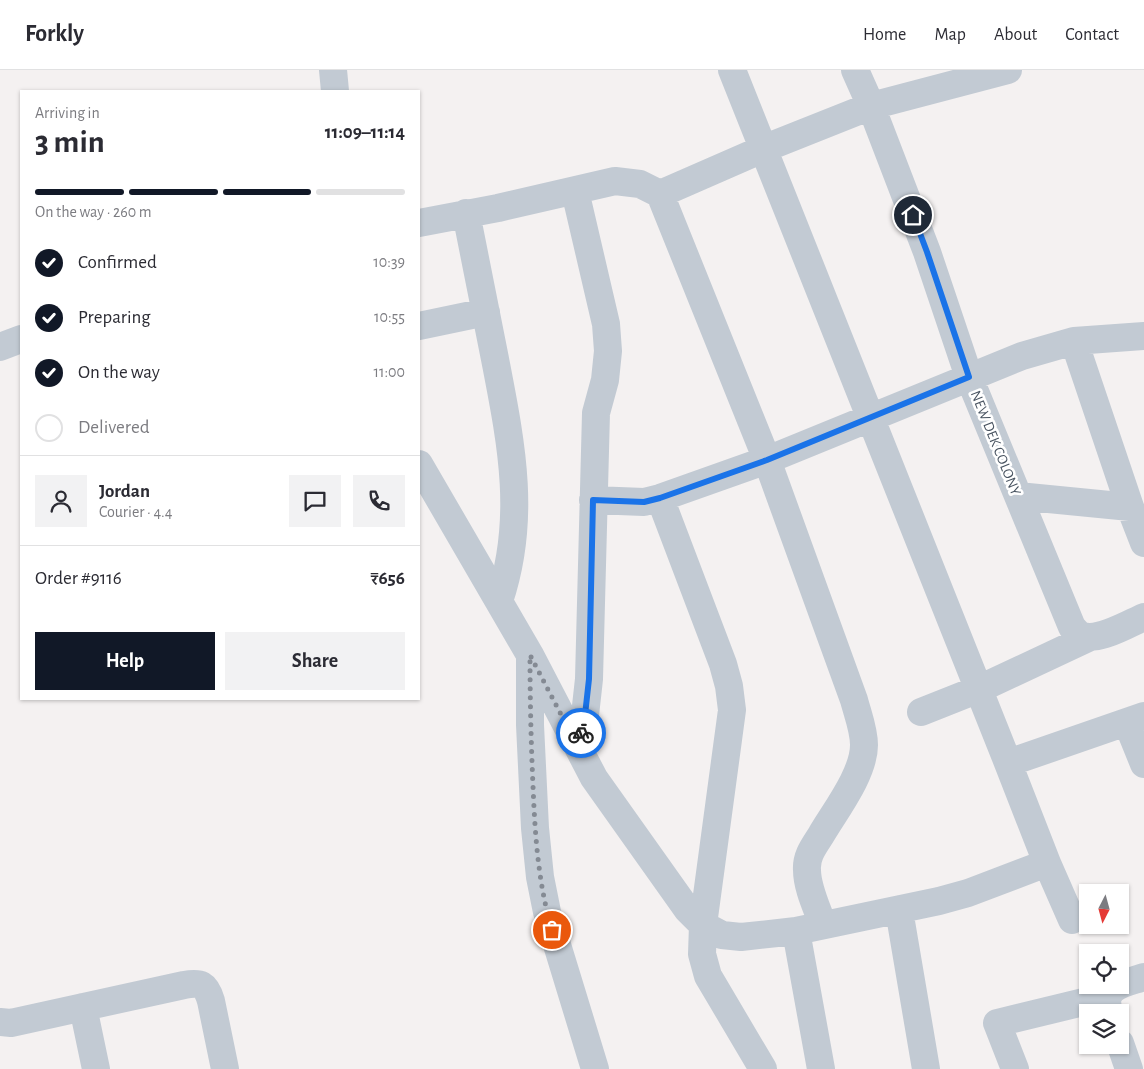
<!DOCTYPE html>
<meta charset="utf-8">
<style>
body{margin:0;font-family:"Alegreya Sans",sans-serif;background:#f2f2f3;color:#2b2b33;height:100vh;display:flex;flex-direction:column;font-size:19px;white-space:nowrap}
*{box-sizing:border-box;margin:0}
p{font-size:16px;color:#7c7c81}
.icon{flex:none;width:28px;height:28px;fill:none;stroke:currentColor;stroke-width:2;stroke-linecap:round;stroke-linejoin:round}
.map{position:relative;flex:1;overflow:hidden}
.panel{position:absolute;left:20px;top:20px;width:400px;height:610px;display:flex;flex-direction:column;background:#fff;border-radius:0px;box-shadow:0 1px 4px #0004}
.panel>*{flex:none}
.needle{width:32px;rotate:186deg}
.controls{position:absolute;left:1079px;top:814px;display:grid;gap:10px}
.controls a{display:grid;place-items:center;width:50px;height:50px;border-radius:0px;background:#fff;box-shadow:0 1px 4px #0004;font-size:25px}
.pin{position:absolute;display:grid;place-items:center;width:42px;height:42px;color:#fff;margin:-21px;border:2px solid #fff;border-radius:50%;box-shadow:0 1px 5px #0007}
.courier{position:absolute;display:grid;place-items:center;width:50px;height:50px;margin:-25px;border:4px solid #1a73e8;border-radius:50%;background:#fff;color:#222;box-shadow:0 1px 6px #0007}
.summary em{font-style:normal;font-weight:700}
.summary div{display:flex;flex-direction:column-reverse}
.summary{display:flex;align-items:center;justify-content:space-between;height:85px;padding:0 15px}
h1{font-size:32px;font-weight:700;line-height:38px}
.bar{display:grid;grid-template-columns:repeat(4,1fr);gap:8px 5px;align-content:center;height:60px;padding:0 15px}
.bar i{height:6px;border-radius:4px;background:#e1e1e2}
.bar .on{background:#111827}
.bar p{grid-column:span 4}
.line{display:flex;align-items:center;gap:12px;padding:0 15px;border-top:1px solid #e1e1e2}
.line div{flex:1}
.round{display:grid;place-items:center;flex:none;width:52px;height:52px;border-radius:0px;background:#f2f2f3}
ol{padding:0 15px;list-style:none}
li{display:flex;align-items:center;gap:15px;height:55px}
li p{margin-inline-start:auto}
li .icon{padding:5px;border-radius:50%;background:#111827;color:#fff;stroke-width:4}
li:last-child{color:#7c7c81}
li i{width:28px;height:28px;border:2px solid #e1e1e2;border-radius:50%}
.action{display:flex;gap:10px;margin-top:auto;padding:10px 15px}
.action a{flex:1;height:58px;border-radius:0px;background:#111827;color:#fff;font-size:20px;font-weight:700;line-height:58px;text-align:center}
.action a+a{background:#f2f2f3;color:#2b2b33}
header{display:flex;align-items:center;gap:30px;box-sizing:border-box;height:70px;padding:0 25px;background:#fff;border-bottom:1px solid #e1e1e2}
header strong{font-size:24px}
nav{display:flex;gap:28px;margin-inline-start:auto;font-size:18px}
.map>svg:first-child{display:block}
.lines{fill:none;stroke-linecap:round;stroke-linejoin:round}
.minor{stroke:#c2cad3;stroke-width:28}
.done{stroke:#848a93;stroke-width:5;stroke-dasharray:0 9}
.route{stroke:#1a73e8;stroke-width:6}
.labels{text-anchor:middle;stroke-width:5;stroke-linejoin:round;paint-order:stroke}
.street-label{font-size:15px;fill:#485360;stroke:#fff}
</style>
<header>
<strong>Forkly</strong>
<nav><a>Home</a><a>Map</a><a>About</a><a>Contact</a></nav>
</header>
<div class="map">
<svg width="1144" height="999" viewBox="0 0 1144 999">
<rect width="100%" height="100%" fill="#f4f1f1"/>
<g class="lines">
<path class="minor" d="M333,0L335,21
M732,0L1008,693L1047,793L1072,850
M855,0L871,36L927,182L969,307L1072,557C1074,559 1077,563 1080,565C1097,573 1128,554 1144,547
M575,121L606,254L608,281L605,310L596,343L589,609L584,654L577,675
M466,143C476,192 485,240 495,289C511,372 527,448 499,531
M419,153L498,138L615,111L640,114L660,124
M419,256L486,242
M1074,271L1130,437L1144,473
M0,277L21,269
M419,394L530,585L594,708L687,839L703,855L722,865L741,867L796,861L939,831L968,823L1047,793
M1018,426L1130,437
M660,428L723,594L729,616L732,640L703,855L702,884L708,906L763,999
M593,430L644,432L660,428L767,390L1022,286L1074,271L1144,266
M530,589V655L535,758L540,807L547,842L595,999
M921,642L979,619L1090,567
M1127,652L1144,694
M1008,693L1144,646
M899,840L926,999
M823,855C817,838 807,818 807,800C806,786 814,776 821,765C835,741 864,704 864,675C864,660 858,645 854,630L767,390L660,124L763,79L871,36L1008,0
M796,861L821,999
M83,937L96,999
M1109,941C1100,916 1127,913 1144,907
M0,952L11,953L184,915C201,912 206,914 211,931L225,999
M1120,973L1129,999
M1015,999L997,953L1108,926"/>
</g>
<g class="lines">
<path class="done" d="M552,860C538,813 535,764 533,716C531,672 530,629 530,585L577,675L581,663"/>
<path class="route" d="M581,663L584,654L589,609L593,430L644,432L660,428L767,390L969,307L927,182L913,145"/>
</g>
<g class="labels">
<g class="street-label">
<text transform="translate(996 373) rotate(68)" y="5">NEW DEK COLONY</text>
</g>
</g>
</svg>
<div class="controls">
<a><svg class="needle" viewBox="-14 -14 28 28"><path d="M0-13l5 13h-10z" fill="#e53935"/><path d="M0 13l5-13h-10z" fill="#7c7c81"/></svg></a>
<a><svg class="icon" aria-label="locate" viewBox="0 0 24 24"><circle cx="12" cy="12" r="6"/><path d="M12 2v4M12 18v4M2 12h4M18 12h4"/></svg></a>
<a><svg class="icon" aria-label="layers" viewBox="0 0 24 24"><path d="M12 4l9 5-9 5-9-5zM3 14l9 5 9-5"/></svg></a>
</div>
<div class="pin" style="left:552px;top:860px;background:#ea580c"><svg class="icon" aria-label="bag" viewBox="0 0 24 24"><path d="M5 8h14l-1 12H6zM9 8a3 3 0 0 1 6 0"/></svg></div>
<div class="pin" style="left:913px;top:145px;background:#1f2937"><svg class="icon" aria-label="home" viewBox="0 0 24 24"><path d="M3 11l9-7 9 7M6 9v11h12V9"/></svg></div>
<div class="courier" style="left:581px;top:663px"><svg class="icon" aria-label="bike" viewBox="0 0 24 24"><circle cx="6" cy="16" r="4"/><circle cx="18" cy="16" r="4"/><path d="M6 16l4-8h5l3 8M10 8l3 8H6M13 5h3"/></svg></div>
<section class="panel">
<div class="summary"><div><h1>3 min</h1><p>Arriving in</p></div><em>11:09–11:14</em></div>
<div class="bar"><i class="on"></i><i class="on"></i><i class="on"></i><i></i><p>On the way · 260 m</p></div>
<ol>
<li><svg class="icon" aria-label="check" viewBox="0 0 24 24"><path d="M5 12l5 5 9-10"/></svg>Confirmed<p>10:39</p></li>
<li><svg class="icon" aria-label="check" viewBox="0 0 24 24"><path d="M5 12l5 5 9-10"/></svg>Preparing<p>10:55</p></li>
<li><svg class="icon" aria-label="check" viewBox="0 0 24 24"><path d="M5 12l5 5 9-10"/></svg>On the way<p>11:00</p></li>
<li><i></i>Delivered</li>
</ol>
<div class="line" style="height:90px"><a class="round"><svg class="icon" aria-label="person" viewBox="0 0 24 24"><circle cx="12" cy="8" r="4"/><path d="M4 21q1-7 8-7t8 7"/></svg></a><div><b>Jordan</b><p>Courier · 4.4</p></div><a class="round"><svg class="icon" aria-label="chat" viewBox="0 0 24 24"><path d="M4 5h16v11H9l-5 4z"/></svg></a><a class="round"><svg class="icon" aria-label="phone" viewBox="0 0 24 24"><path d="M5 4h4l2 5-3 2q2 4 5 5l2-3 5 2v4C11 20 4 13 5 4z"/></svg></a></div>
<div class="line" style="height:65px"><div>Order #9116</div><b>₹656</b></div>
<div class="action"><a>Help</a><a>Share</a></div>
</section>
</div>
